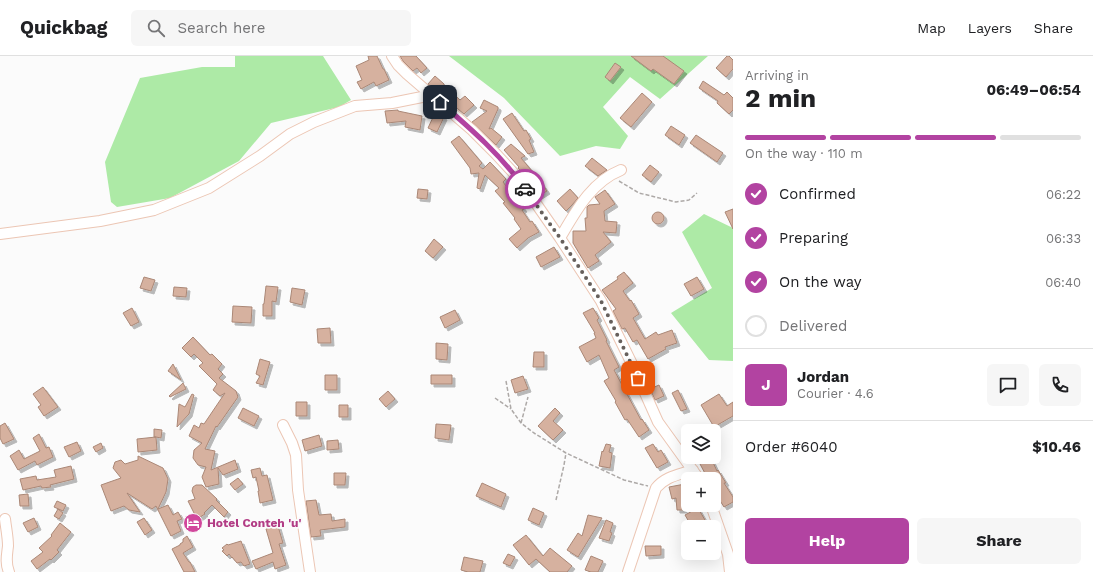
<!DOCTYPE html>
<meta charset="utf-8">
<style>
body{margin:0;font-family:"Work Sans",sans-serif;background:#f6f6f6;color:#202124;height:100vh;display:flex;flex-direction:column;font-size:15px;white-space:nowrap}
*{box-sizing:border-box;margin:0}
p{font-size:13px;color:#757577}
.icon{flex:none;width:22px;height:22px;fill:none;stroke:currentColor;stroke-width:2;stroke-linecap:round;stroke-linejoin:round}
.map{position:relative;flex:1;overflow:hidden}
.panel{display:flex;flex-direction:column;background:#fff;width:360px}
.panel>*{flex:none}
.controls{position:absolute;left:681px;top:368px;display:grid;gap:8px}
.controls a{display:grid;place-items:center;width:40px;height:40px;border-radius:6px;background:#fff;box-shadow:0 4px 16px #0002;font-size:20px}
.pin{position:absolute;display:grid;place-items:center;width:34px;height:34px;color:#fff;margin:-17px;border-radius:8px;box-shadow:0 2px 6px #0006}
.courier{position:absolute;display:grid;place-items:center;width:40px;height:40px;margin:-20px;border:3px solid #b243a1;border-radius:50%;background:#fff;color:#222;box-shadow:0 1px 5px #0007}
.overview em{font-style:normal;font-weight:700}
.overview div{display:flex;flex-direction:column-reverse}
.overview{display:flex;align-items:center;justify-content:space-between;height:68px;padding:0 12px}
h1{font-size:26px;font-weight:700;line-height:30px}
.bar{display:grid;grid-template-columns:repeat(4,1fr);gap:6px 4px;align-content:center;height:48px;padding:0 12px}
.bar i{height:5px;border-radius:3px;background:#e0e0e0}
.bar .on{background:#b243a1}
.bar p{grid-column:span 4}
.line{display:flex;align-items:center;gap:10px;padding:0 12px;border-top:1px solid #e0e0e0}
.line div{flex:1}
.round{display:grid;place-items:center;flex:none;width:42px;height:42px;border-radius:6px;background:#f6f6f6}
ol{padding:0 12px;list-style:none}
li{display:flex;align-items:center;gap:12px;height:44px}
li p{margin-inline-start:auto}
li .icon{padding:4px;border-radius:50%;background:#b243a1;color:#fff;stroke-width:4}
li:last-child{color:#757577}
li i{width:22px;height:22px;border:2px solid #e0e0e0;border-radius:50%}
.button{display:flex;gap:8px;margin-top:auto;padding:8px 12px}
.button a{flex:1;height:46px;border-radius:6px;background:#b243a1;color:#fff;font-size:16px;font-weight:700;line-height:46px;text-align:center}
.button a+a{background:#f6f6f6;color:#202124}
header{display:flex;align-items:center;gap:24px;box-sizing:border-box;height:56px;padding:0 20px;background:#fff;border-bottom:1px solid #e0e0e0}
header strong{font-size:19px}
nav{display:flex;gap:22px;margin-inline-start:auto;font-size:14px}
.search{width:280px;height:36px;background:#f6f6f6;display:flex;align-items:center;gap:10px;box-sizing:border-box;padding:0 14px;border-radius:6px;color:#757577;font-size:15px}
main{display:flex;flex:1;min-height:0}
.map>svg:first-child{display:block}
.green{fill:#adeaa6}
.building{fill:#d6b19f;stroke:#aa8776;filter:url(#shadow)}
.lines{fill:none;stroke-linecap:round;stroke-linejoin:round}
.minor-casing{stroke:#ecc6b4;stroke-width:12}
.path{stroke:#ada9a7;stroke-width:1.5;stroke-dasharray:4 2;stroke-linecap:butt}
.minor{stroke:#fff;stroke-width:10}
.done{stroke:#67605c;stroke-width:4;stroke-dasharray:0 7.2}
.route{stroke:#b243a1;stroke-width:5}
.labels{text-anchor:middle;stroke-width:3.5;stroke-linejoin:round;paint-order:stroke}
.hotel-label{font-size:12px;font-weight:bold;fill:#b23c85;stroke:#fbfbfb;text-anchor:start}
</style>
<header>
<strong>Quickbag</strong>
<div class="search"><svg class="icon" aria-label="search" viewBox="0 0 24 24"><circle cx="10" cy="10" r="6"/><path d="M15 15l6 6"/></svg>Search here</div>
<nav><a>Map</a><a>Layers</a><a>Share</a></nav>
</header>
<main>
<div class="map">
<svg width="733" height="516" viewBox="0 0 733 516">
<defs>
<filter id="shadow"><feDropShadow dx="3" dy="3" stdDeviation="0" flood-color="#0004"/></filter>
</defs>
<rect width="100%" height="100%" fill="#fbfbfb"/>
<path class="green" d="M235,0H323L351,44L339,51L271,67L239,105L170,142L117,151L111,146L105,106L140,22L202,11H235Z
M449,0H708L660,43L630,21L603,51L628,80L620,93L596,90L560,100L504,42Z
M704,158L733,172V305L709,304L671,257L712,232L682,176Z"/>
<path class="building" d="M368,0H377L383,13H384L389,24L376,30L374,26L361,33L357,26L362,24L356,10L369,4Z
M400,0H416L427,12L421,17L417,12L413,15L403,5Z
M631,0H663L684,15L674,28L653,13L651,15Z
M727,0H729L733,4V13L726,21L716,12Z
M615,7L621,11L610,25L605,21Z
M435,20L444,28V29L460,44L465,40L474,49L464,58L428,28Z
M703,25L724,39L727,36L733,42V54L729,58L717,47L718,45L699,32Z
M642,37L652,46L631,71L620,62Z
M484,44L498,51V53L489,73L491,72L502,81L496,89L472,66L487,55L480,52Z
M398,54V55L422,60L420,74L405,71L406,65L387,67L385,55Z
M435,57L444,61L437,76L428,72Z
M512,57L524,75L526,74L531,83L529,84L534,96L528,98L503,63Z
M671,70L685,79L679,89L665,79Z
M696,79L723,97L717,106L690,87Z
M459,80L482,107L479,110L483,113L490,106L506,123L503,126L524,153L522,154L530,166L532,165L539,176L528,182L517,192L509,183L521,173L514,163L515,162L503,147L505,146L495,135L499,132L485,119L480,133L477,132L479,117L471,118L470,112L451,86Z
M511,88L525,100L521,102L538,122L547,135L539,140L524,119L518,112L519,111L504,94Z
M592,102L607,114L598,120L585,110Z
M650,109L659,116L651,126L642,119Z
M418,133L428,134L427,143L417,142Z
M570,133L578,142L572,149L566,155L557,145Z
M605,134L615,148L604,155L605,165L617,166L616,177L603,176L611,186L595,199L599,205L588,212L573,187V175H586L585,162H587V151L589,149L600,148L595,141Z
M733,153V173L725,156Z
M652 162a6 6 0 1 1 12 0a6 6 0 1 1-12 0Z
M434,183L443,191L433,202L425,195Z
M554,191L560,201L541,211L536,201Z
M624,216L633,227L623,235L630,245L631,244L639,258L633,262L645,283L656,276L658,279L672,274L677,287L665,291L666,293L648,303L637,284L633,286L625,272L622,273L613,255L616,253L602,234L618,223L617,221Z
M144,221L155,224L151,235L140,232Z
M697,221L704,233L691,240L684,228Z
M266,230L278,231L276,246L272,245V260H263V248H264Z
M174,231L187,232L186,241L173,240Z
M292,232L305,234L302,249L290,246Z
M233,250L252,251L251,267L232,266Z
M132,252L139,266L131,270L123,257Z
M593,252L599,262L597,264L607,284L606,285L619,311L614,314L641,364L642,363L649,374L639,381L627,363L625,364L615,346L616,345L604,325L609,322L599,299L587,306L579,291L596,282L594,277H595L583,257Z
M455,254L460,264L445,272L440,261Z
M330,272L331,287H318L317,273Z
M193,281L210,299L212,298L222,308L218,313L223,318L219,322L236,335L238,341L217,371L216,370L205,393L215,395L211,414L235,404L238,413L223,419L218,412L219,428L206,431L202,421L206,411L198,409L193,402L194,394L202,387L189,380L194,369L199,372L201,367L204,368L225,337L220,340L213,334L217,328L199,310L203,307L194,298L191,301L182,292Z
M436,287L448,288L447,304L436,303Z
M534,296H544V311H533Z
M260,303L270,306L263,329L256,327L260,320L256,318Z
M173,308L181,324L168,315Z
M325,319H337V334H325Z
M431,319H452V328H431Z
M523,320L528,333L515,337L511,324Z
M183,327L186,333L170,341L169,340Z
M659,329L664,340L655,344L650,333Z
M43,331L58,351L44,360L38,351L41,349L33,338Z
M678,334L687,353L681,355L672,337Z
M388,335L395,343L386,351L379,343Z
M192,338L194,339L189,358L177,371L179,348L185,351Z
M719,338L727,350L733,346V360L714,371L701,349Z
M296,346H307V360H296Z
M339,349H348V361H339Z
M243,352L259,360L254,370L238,362Z
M555,352L560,357L553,365L563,374L553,384L538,370Z
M5,367L14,383L3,388L0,382V370Z
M436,368L451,369L449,384L435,382Z
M154,373L162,374L161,382L156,381L157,394L138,396L137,383L156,381H154Z
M39,378L46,392L49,391L53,401L37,409L35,405L18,414L10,400L19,394L24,403L40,395L33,382Z
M319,379L322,390L305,395L302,384Z
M338,384L339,393L327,394V385Z
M77,386L81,395L69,401L64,391Z
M101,387L103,392L96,396L93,391Z
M606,388L611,389L609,396L612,397L610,412L599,410L602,395L603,396Z
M653,388L658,396L661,394L668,406L657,412L645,392Z
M138,400L163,412L168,423L166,436L158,453L168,449L173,459L178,456L182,463L177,465L181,475L171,480L156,450L152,453L127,437L140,456L129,454L124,450L111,455L101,429L121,422L113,412L115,406L121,404L125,408L138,404Z
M711,402L717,415L718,414L726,427H724L733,441V446L724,451L714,435V423H708L700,408Z
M71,410L74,423L50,429L51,431L42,432L41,430L23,434L20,423L36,420L37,424L56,421L54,414Z
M260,412L262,420L267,419L273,444L260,447L258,435H259L256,421L253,422L251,414Z
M334,417H346L345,429H334Z
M238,422L243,428L235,434L230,428Z
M482,427L506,438L501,451L476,440Z
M685,428L687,440L683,441L684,454H677L676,442L672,443L669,431Z
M196,429H202L217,443L216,444L228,456L224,461L212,449L204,457L205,458L197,463L188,445L195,443L192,435L193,431Z
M28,438L29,450H20L19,439Z
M316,444L319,459L331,458L332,465L345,463V471L320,474L321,480L311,481L306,445Z
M57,445L66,449L63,455L54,451Z
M533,452L544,457L539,469L528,464Z
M698,452L705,464L692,471L685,459Z
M58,453L63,457L59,463L54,460Z
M588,459L602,462L578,501L567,494L578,477L582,480Z
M34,462L38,471L28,476L23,467Z
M144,462L152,474L145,479L137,466Z
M606,464L613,467L610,476L612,477L609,485L599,482Z
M60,467L71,476L57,494L59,496L51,504L50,503L37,513L31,505L43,496L39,492L52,480L51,479Z
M278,470L283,487L279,488L286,509L275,513L273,506L256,513L252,505L273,497L266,473Z
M526,479L543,500L550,492L572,510L567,516H550L536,503L529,509L513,489Z
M187,480L193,491L183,497L189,506H190L195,516H184L172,493L180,489V488L183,486V483Z
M241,485L250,508L244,510L241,506L237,507L232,501V502L229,498L227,500L222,495L224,494L222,492L227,488L228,489Z
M645,490H661V499L646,500Z
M508,498L515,501L510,510L503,507Z
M591,500L603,505L598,516H591L585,514Z
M464,501L483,505L480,516H468L461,514Z"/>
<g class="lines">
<g class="minor-casing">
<path id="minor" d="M392,0L398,9L407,18L472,74L496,98L519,123L560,182L601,245L632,308L658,366L699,423
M0,178L100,165L154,154L209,132L260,100L290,78L314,66L355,50L392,47L432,39
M560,182C576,155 591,126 621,114
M283,369L292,387L296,399L298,434L310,516
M711,449L728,498L730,516
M5,463C6,472 8,481 8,490C7,499 5,507 9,516
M628,516L656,432C666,420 679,419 693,414"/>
</g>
<path class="path" d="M619,125L639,137L676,146L689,144L697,137
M506,325L511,353L521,367L534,377L566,397L624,424L648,430
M495,342L511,353
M521,367L528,341
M556,444L564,409L566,397"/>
<use href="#minor" class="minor"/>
</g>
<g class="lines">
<path class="done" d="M525,133L560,182L601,245L638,322"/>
<path class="route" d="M440,46C471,73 502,100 525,133"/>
</g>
<defs>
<g id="hotel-disc" transform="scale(1)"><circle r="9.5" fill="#d1479c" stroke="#fbfbfb"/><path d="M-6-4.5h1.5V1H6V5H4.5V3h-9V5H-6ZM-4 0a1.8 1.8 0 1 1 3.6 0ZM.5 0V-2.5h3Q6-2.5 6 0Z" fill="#fff"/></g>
</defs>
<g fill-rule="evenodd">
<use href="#hotel-disc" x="193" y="467"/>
</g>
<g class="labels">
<g class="hotel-label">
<text x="207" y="471">Hotel Conteh 'u'</text>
</g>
</g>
</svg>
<div class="controls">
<a><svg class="icon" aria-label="layers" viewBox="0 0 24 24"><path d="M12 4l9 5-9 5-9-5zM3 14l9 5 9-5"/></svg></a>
<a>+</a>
<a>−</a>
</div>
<div class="pin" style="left:638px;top:322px;background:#ea580c"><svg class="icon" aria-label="bag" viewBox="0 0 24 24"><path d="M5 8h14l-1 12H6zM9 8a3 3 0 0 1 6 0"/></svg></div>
<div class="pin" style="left:440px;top:46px;background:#1f2937"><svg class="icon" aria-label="home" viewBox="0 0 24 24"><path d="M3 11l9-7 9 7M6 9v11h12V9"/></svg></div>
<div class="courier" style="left:525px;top:133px"><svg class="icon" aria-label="car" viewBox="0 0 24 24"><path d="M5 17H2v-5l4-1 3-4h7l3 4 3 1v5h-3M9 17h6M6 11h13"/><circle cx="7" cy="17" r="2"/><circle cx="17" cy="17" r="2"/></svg></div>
</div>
<section class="panel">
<div class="overview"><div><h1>2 min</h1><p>Arriving in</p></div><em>06:49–06:54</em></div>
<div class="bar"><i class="on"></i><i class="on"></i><i class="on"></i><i></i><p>On the way · 110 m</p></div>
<ol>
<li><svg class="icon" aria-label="check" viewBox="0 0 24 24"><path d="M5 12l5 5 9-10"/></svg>Confirmed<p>06:22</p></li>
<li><svg class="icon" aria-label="check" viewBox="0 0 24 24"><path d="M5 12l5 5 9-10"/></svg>Preparing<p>06:33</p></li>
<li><svg class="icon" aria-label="check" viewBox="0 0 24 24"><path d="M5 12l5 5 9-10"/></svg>On the way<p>06:40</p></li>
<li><i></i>Delivered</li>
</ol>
<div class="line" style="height:72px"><b class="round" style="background:#b243a1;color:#fff">J</b><div><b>Jordan</b><p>Courier · 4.6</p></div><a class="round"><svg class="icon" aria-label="chat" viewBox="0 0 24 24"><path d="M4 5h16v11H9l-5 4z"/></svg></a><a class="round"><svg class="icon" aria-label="phone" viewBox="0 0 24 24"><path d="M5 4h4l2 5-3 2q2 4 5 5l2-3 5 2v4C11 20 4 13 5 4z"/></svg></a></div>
<div class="line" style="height:52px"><div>Order #6040</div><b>$10.46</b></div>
<div class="button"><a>Help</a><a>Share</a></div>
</section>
</main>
